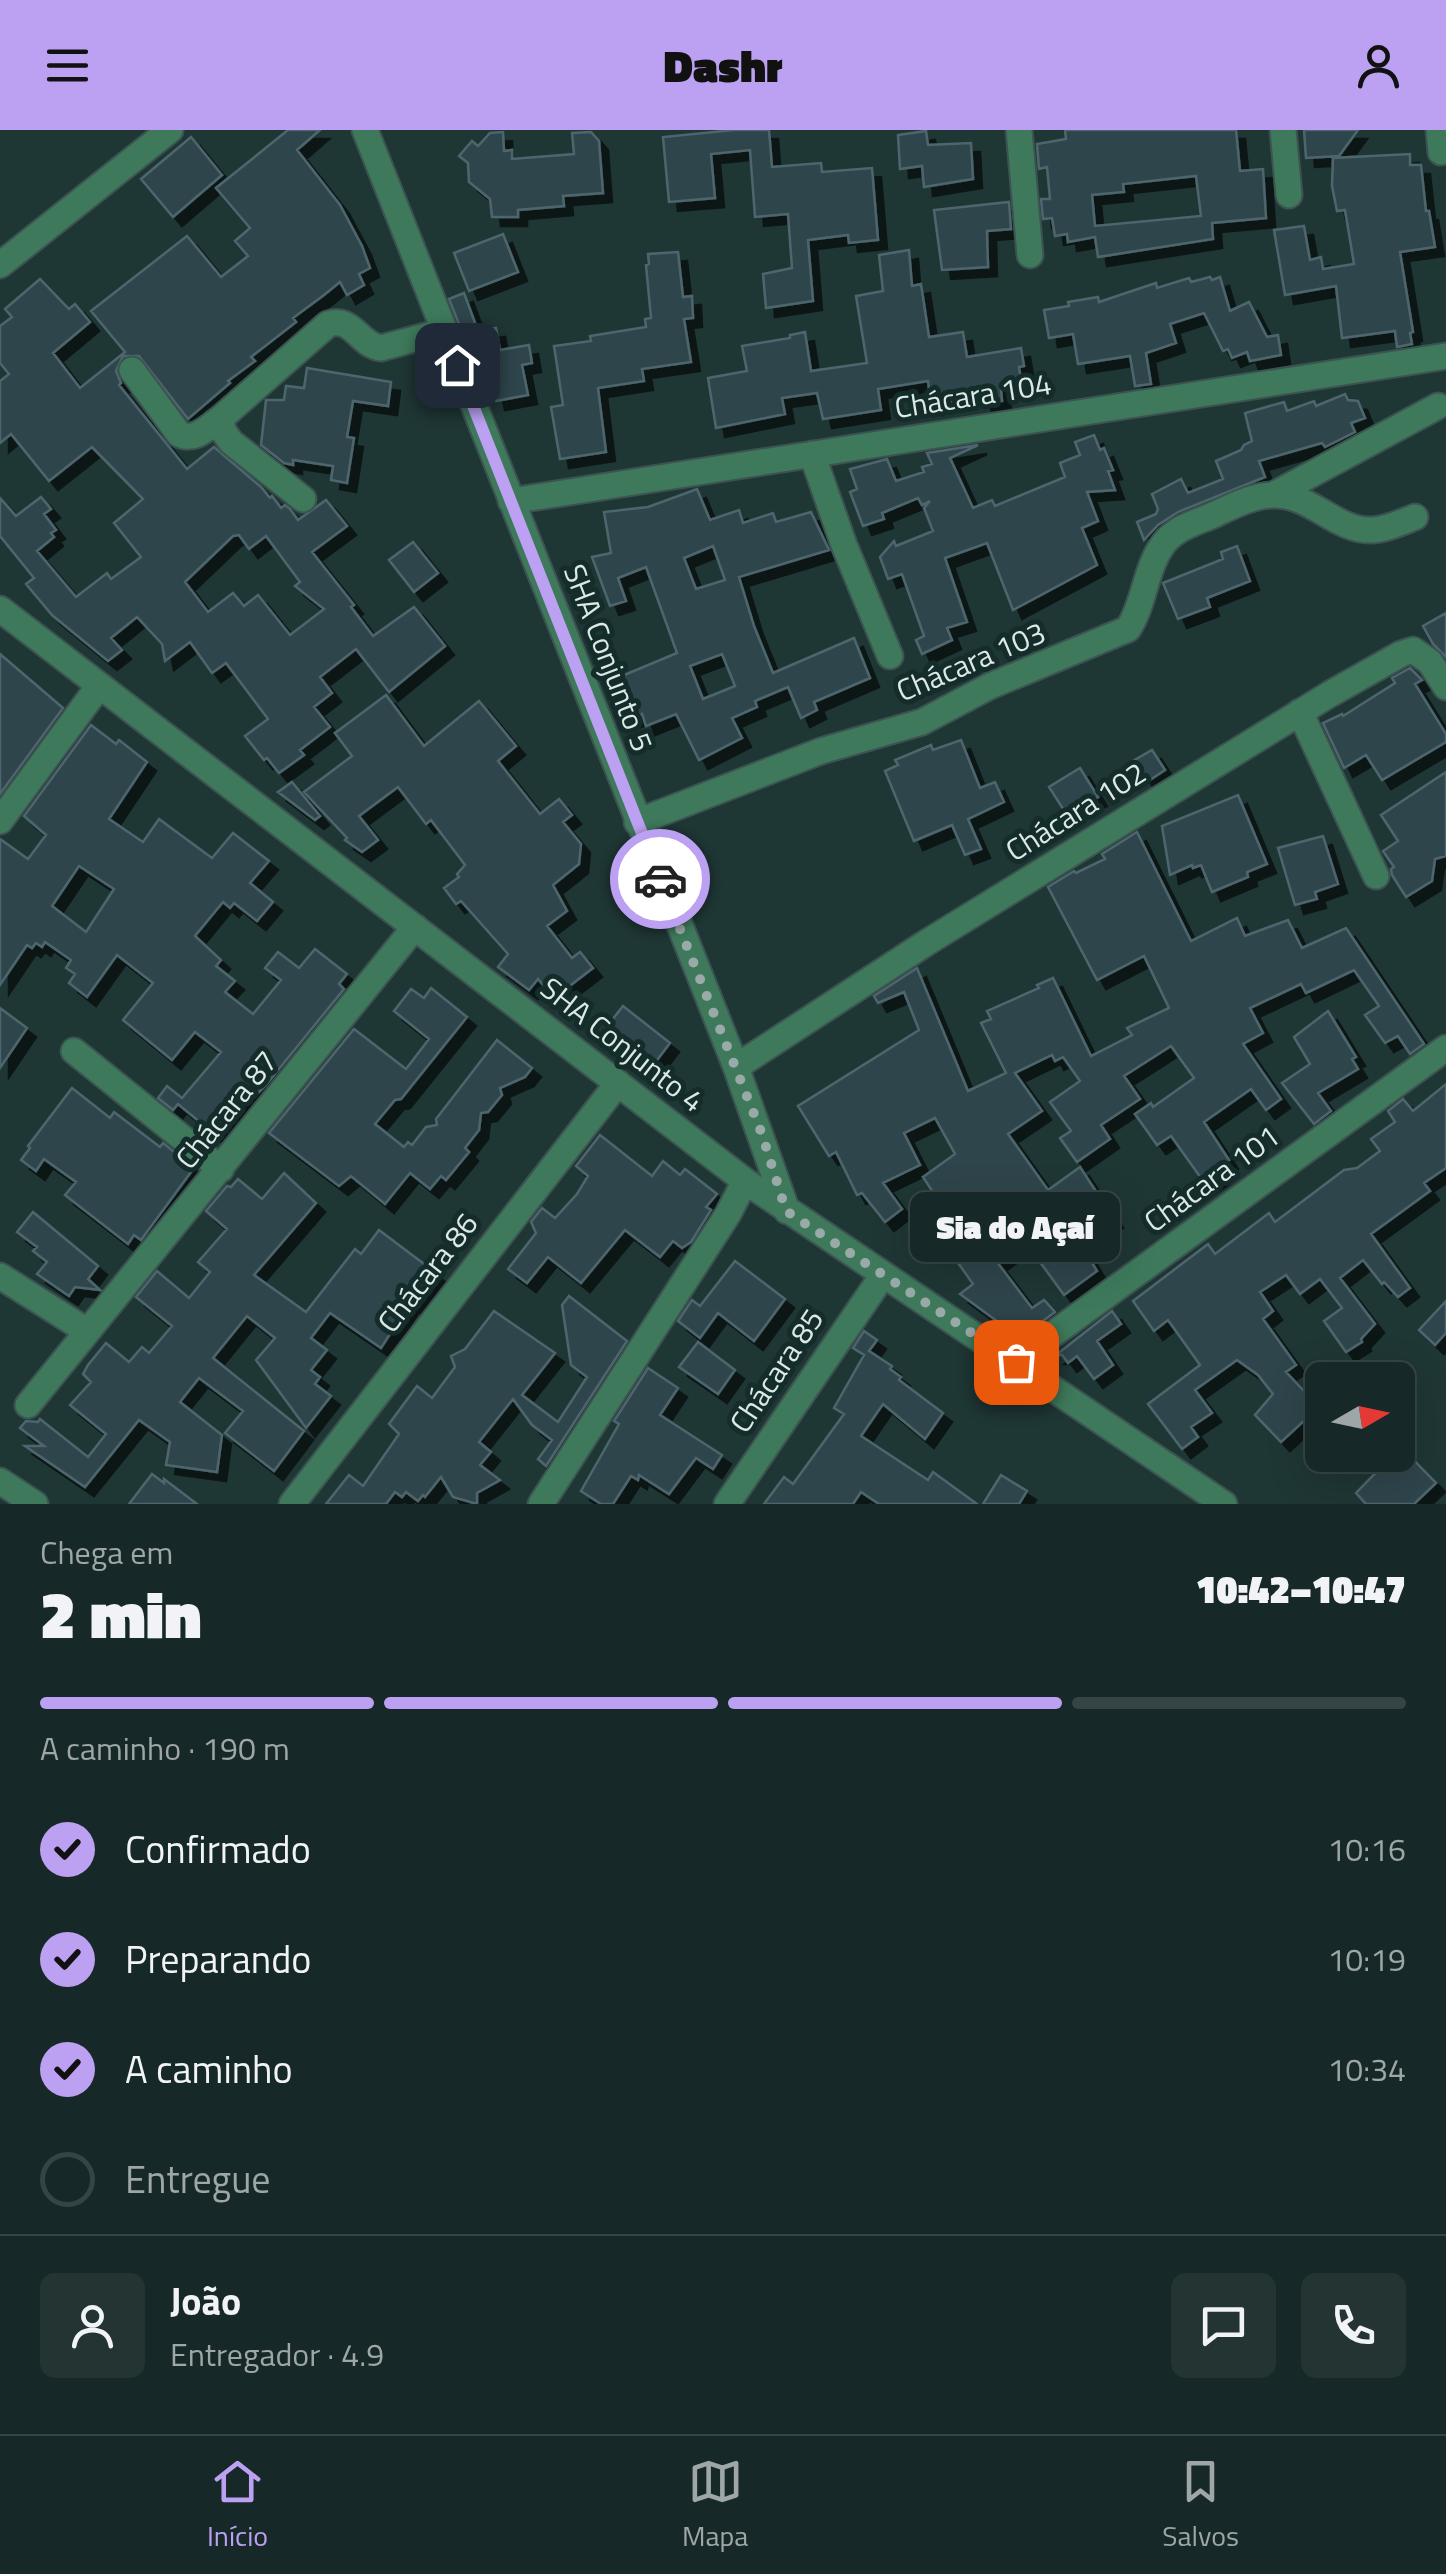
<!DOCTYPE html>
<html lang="pt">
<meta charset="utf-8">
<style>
body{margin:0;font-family:"Titillium Web",sans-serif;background:#233433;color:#f1f3f6;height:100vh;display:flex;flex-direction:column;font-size:38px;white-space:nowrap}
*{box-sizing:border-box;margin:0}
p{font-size:32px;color:#9ea6a7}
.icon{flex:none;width:55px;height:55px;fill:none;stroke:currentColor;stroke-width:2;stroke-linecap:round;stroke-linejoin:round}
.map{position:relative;height:1374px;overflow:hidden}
.panel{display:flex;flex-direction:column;background:#162827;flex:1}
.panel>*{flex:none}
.needle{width:65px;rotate:81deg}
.buttons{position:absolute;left:1305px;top:1232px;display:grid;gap:20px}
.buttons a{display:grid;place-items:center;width:110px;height:110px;border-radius:15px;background:#162827;box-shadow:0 10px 40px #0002,0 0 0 2px #354444;font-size:50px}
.pin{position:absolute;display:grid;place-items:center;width:85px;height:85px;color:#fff;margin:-42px;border-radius:20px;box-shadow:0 5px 15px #0006}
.courier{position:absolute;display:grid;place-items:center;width:100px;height:100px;margin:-50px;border:8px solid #bca0f2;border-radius:50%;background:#fff;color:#222;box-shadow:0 2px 12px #0007}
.bubble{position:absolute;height:70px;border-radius:15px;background:#162827;box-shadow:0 10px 40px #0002,0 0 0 2px #354444;font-size:32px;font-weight:800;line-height:70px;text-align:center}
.summary em{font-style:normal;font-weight:800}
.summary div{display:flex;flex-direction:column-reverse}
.summary{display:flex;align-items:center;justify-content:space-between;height:170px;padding:0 40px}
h1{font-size:65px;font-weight:800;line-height:75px}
.bar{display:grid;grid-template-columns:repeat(4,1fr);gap:15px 10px;align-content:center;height:120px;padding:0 40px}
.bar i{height:12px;border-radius:8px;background:#354444}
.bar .on{background:#bca0f2}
.bar p{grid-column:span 4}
.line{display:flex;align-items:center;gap:25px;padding:0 40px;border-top:2px solid #354444}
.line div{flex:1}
.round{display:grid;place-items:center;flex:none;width:105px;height:105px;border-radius:15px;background:#233433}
ol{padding:0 40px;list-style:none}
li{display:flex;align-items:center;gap:30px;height:110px}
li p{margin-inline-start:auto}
li .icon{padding:10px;border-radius:50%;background:#bca0f2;color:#111;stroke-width:4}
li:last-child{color:#9ea6a7}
li i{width:55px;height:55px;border:5px solid #354444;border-radius:50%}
header{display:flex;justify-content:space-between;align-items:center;height:130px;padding:0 40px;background:#bca0f2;color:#111;font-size:45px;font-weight:800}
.menu{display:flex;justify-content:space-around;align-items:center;height:140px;border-top:2px solid #354444;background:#162827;font-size:28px;color:#9ea6a7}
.menu a{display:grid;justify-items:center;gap:5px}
.menu .on{color:#bca0f2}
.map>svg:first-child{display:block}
.building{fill:#2f454c;stroke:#4e666d;stroke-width:2.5;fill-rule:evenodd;filter:url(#shadow)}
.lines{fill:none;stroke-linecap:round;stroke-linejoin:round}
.minor-casing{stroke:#3c5351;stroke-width:29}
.minor{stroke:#3e795b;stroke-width:25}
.done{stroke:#99aaa8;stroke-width:10;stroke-dasharray:0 18}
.route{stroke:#bca0f2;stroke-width:12}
.labels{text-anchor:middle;stroke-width:10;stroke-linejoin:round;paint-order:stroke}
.street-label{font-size:30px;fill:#dbe9e7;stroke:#142c2a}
</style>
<header><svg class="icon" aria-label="menu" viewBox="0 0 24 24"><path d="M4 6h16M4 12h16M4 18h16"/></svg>Dashr<svg class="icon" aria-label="person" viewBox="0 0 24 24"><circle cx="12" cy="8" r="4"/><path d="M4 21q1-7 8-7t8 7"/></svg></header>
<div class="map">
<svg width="1446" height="1374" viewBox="0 0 1446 1374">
<defs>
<filter id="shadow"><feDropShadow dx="9" dy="9" stdDeviation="0" flood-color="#0009"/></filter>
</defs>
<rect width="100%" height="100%" fill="#1e3634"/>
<path class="building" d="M288,0H320L297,20L340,75L362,116L370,138L359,144L364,155L347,165L340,152L324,165L293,188L296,192L251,227L255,231L228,251L230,253L188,289L139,226H123L116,241L121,253L119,255L187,339L214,317L261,357L270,368L272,366L281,378L285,375L290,379L298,390L326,370L347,396L312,422L354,475L351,477L373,506L414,477L445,516L389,562L356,519L320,547L332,563L314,577L330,597L300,620L304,625L279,643L267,628L264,630L245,606L268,589L226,533L212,543L190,512L165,531L162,514L137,487L111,508L122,520L108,531L52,485L26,454L34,448L0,406V368L16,386L41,367L51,379L44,384L56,400L51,403L54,407L37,421L76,467L107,443L111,449L141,427L114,393L143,369L92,317L49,351L11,304L0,313V251L9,244L0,233V196L12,187L5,179L40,149L69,179L75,174L90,192L53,223L80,258L125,222L91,181L187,106L221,147L248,126L235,111L250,98L216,58ZM239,405L249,419L266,406L300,452L295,456L324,479L290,505L258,465L244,476L233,463L208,482L185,452L233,406Z
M734,0H769L772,37L821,33L822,42L872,38L878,110L849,113L848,105L808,110L813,171L766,178L763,144L792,138L788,84L755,87L750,20L711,24L715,68L669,72L663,7Z
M1065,0H1236L1240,41L1263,39L1266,88L1212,93L1213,109L1098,127L1095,107L1068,112L1067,104L1055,106L1052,88L1043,89L1041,69H1050L1047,37L1039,39L1037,14L1066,9ZM1196,46L1201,86L1095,96L1092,65L1124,62L1123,54Z
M1304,0H1358L1339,26L1306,28Z
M926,1L928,15L971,13L973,49L924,57L922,36L900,39L898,5Z
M503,2L504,21L512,20V29L574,24L572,3L591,2L599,11L603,63L563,66L564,76L518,80V87H492L490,69L469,52L468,33L459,26L472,11L478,16L490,3Z
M191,7L222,45L173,87L141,49Z
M1410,24V35H1421L1426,81H1429L1435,117L1400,122L1413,202L1410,203L1412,214L1397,217L1395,201L1342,208L1336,156L1285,165L1274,100L1304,96L1310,130L1321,127L1323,139L1354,134L1345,80L1337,81L1332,56L1333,28Z
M1009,72L1011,99L987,101L988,137L942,140L934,80Z
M503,104L518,142L469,161L454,123Z
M909,120L912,156L921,154L929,207L963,202L967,227L1021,218L1024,236L1019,237L1022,256L1001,259L1002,271L983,274L981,260L955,264L952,272L944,266L930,267L928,251L878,259L881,280L823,289L817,263L782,268L785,284L716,298L708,248L747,241L742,216L790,208V205L805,202L811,241L867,233L856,166L883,161L879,125Z
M678,122L683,167L692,166L693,188L684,189L691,232L642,239L644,251L598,258L606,322L560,329L551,277L563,275L554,216L591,211L590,206L646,197L645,189L651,188L646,135L649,134L648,124Z
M1210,147L1212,150L1220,147L1230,181L1249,172L1267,207L1278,205L1281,225L1250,231L1247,222L1232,228L1228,219L1223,221L1204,183L1170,194L1176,213L1146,223L1151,254L1135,256L1130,226L1078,234L1073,204L1049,208L1044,180L1069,176L1068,172L1098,167L1099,172L1156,153L1157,158L1189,148L1191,152Z
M464,163L478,201L496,198L500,220L529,215L532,233L522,235L528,265L496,271L485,222L471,224L449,169Z
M307,238L391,252L388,276L353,271L347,307L354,308L347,353L331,350L333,336L293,330V335L284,333L261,315L266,270H284L286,256L304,258Z
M1345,264L1348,270L1358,271L1365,288L1351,293L1355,302L1325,317L1322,313L1259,331L1265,347L1178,382L1158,395L1144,410L1137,392L1156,384L1158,379L1152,364L1181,349L1188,363L1223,349L1216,331L1241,320L1244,315L1252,311L1245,283L1284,272L1287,281L1314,271L1316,276Z
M1094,305L1100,320L1104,318L1113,340L1108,341L1115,360L1087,362L1098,391L1082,398L1097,435L1013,480L987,413L945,428L967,492L947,498L952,510L922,524L916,510L924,506L902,444L888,449L880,427L894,411L896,416L933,401L924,378L930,371L922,375L918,368L882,383L884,389L863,396L850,362L857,359L850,339L887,329L896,351L924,342L922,337L932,334L927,323L978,315L950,328L973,378L992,370L995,376L1065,347L1060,333L1080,325L1075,312Z
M697,359L710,390L739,380L743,393L773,383L776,392L811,382L829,420L739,447L754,496L773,543L854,508L870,548L814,572L817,580L801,588L788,557L755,571L757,577L732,588L742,608L699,630L676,584L646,596L642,584L632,588L617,548L677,523L646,437L618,448L626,471L610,476L592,427L611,423L604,382L648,377ZM713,416L725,450L696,459L684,428ZM722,524L735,556L703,569L690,536Z
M413,412L438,443L414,462L389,430Z
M1237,416L1250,451L1207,468L1210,477L1178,489L1163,453L1223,429L1221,422Z
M1446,483V527L1433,514L1423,496Z
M0,524L63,578L0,664Z
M1410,538L1422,550L1415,554L1446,604V612L1382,650L1366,625L1344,638L1323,593L1342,584L1343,586L1395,553L1392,548Z
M386,565L424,616L479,571L516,616L498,631L540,684L559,669L572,685L563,692L581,714L579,734L553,755L567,781L547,796L572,828L580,822L593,838L554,868L538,849L529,860L498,837L508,824L461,771L456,774L444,758L459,747L457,744L465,735L431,690L426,694L398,657L359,686L378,710L362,722L345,710L347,708L304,662L352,626L335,603Z
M91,595L116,614L119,610L147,632L109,689L143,712L159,689L212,728L233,703L269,731L250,753L273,772L257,791L234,773L230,778L223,772L195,806L221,830L216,836L235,851L225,862L253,884L281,850L265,838L278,822L299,838L315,819L347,844L339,854L344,859L266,955L257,964L251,959L230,985L234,988L218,1007L178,974L173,980L158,968L167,956L182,968L221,922L195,902L172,930L123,890L153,853L117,825L87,867L69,853L75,844L66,838L71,830L45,812L42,817L36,813L32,818L27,815L0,855V709L28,729L46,705L24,686ZM79,736L114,759L86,802L52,776Z
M961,610L980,658L995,652L1004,672L968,689L981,719L965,725L952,695L914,711L885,641L898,635L895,630L931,615L933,620Z
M1152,620L1165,640L1147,652L1133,631Z
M1080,638L1098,667L1067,685L1049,657Z
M1446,642V726L1435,729L1432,751L1406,767L1392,745L1391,739L1394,737L1383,721L1398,711L1381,685Z
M292,652L320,686L315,690L278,662Z
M1238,665L1267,734L1247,742L1248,747L1212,762L1201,735L1193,738L1192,735L1170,745L1162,696Z
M1137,702L1191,811L1237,788L1245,806L1288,790L1302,818L1346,798L1424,914L1410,924L1398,906L1385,913L1365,885L1379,876L1354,840L1306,863L1301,854L1250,878L1263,903L1243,914L1281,969L1266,980L1251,959L1204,992L1229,1030L1215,1040L1220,1045L1206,1055L1171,1006L1157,1015L1135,984L1151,973L1153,977L1194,948L1171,916L1124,946L1140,969L1101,995L1110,1009L1077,1032L1060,1008L1071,1001L1050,972L1080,951L1063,927L1055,931L1052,925L1015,943L1042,981L1008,1004L1048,1060L1080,1037L1114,1089L1080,1113L1097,1141L1064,1165L1032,1121L1051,1109L1020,1068L990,1088L1013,1120L997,1132L1032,1178L1044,1170L1055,1182L1020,1208L960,1164L973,1154L951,1123L966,1112L923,1047L955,1024L935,988L904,1003L920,1035L883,1053L902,1079L885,1092L862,1063L857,1065L836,1022L829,1026L798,976L919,900L904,862L878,873L874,866L917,838L968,961L1006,943L981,893L991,889L987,881L1039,858L1037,855L1053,848L1091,926L1132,905L1127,898L1169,878L1144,826L1097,850L1048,757L1074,741L1076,743L1105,729L1102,724Z
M1323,706L1338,754L1315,762L1317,769L1295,775L1278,718Z
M431,858L467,887L401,969L395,970L375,994L404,1017L408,1012L412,1015L426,997L437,995L436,989L497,910L532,938L525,947L500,958L502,965L488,982L481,983L479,1000L465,1018L469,1022L446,1050L441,1046L430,1059L410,1043L385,1074L351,1046L339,1056L269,1003L354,899L406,939L429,909L394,881L411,859L424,868Z
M623,876L670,913L645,946L597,909Z
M0,878L27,898L0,938Z
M1328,881L1356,927L1352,929L1358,939L1318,963L1331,981L1314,994L1282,953L1310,934L1294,907Z
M1446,954V1038L1424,1053L1430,1061L1371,1104L1410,1158L1398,1167L1384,1152L1382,1154L1363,1130L1340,1148L1375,1194L1361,1209L1362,1212L1346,1222L1324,1191L1342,1178L1320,1149L1300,1164L1286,1145L1260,1162L1273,1181L1263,1189L1296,1235L1286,1242L1319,1277L1281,1312L1255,1285L1273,1264L1258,1245L1237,1230L1195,1260L1212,1283L1191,1297L1198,1307L1182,1319L1148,1274L1200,1235L1168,1190L1154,1201L1133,1171L1208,1114L1215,1124L1269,1083L1275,1092L1344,1040L1357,1038L1380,1021L1371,1009L1395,992L1388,981L1403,969L1413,981Z
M72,958L110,988L114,982L160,1017L163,1013L194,1038L141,1110L134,1105L128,1114L65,1065L76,1052L44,1029L36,1041L21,1030L30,1018L28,1016Z
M600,1005L652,1046L663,1031L680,1045L685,1039L717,1064L706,1077L711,1080L691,1112L682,1118L673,1111L660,1127L625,1100L581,1153L548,1127L527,1153L508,1139L536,1103L531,1092L542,1078L555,1088L577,1064L588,1046L576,1036Z
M284,1043L316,1073L254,1145L306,1182L355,1119L361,1124L379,1100L440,1146L416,1178L410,1173L381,1218L330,1183L311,1208L327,1220L311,1240L320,1247L315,1254L331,1266L306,1298L256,1230L275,1208L247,1186L213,1228L304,1301L274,1341L225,1303L243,1281L199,1248L180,1272L222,1305L217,1342L166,1335L170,1312L139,1290L85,1357L25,1316H44L20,1298L26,1291L38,1292L40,1289L88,1327L106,1304L70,1275L91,1252L83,1244L88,1235L106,1213L129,1232L142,1217L149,1223L172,1196L136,1167L157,1141L189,1168L210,1142L198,1132L227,1099L206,1081L227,1056L231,1057L238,1049L262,1069Z
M33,1082L98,1136L88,1149L100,1160L75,1157L69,1166L37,1144L47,1132L33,1121L37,1117L17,1102Z
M735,1131L785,1169L754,1211L718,1183L700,1208L678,1191L692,1170L700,1176Z
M569,1166L627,1211L546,1336L538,1329L552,1310L532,1295L513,1269L479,1312L491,1322L480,1335L500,1350L477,1363V1374L453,1367L441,1347L425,1367L423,1365L418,1371L406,1362L402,1367L395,1362L386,1374H326L349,1345L363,1356L399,1304L389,1294L417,1256L432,1268L455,1237L451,1226L465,1219L494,1181L555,1223L522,1265L558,1292L587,1247L571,1235L562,1175Z
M1446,1171V1203L1435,1215L1419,1200Z
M1112,1181L1121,1194L1097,1211L1113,1235L1094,1249L1077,1226L1068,1233L1062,1225H1056Z
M864,1201L877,1210L869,1221L892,1236L890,1239L901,1247L899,1250L943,1283L925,1309L883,1274L861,1306L928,1350L933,1342L977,1374H879L861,1362L853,1374H764L784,1347L793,1354L844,1284L834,1278L864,1225L853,1218Z
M698,1212L735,1240L718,1264L679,1237Z
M648,1238L678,1258L660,1285L722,1325L713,1339L696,1328L669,1364L639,1345L638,1350L631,1346L613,1374H601L581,1361L619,1294L614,1291Z
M1401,1317L1436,1353L1414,1374H1366L1356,1363L1393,1325H1398Z
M152,1344L164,1353V1349L197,1374H129Z
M1001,1345L1027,1361L1019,1374H983Z"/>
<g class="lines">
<g class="minor-casing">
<path id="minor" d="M365,0L736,937L787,1081
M1019,0L1030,125
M1283,0L1289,65
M1439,0L1441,22
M0,135L170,0
M132,240L179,304C195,312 208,297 221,288
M812,324L844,415L890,526
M1273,365L1438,276
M303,369L231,312L223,301L221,288L328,194C353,186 359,215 381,218L444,201
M511,371L1446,226
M0,479L745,1051L1224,1374
M1300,582L1376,746
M0,691L99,556
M637,692L821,621L922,592L990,556L1128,499C1145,473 1145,438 1164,413C1176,398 1194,393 1211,386C1231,377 1254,364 1277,365C1312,366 1337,401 1371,400C1385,400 1402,392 1415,387
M74,921L221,1039
M736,937L926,813L1330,564L1401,524L1413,520L1430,532L1446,557
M0,1146L87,1201
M1016,1231L1446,918
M28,1275L415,797
M0,1351L35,1374
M292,1374L618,953
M541,1374L728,1084L745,1051
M727,1374L883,1145"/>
</g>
<use href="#minor" class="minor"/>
</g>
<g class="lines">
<path class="done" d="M660,749L762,1004L786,1081L1016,1232"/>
<path class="route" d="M457,235L660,749"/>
</g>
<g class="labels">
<g class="street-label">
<text transform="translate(973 266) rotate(-9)" y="10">Chácara 104</text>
<text transform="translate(608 528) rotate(69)" y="10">SHA Conjunto 5</text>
<text transform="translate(971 532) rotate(-23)" y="10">Chácara 103</text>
<text transform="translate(1076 682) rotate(-32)" y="10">Chácara 102</text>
<text transform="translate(622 915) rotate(38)" y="10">SHA Conjunto 4</text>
<text transform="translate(227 980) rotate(-51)" y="10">Chácara 87</text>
<text transform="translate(1212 1049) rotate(-36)" y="10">Chácara 101</text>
<text transform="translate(428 1143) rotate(-52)" y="10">Chácara 86</text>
<text transform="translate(777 1241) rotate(-56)" y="10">Chácara 85</text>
</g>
</g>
</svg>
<div class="buttons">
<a><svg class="needle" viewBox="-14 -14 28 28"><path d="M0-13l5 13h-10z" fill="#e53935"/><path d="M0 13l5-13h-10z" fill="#9ea6a7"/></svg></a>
</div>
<div class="pin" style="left:1016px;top:1232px;background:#ea580c"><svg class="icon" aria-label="bag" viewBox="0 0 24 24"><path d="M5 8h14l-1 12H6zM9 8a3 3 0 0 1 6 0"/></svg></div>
<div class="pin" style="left:457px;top:235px;background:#1f2937"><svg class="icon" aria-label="home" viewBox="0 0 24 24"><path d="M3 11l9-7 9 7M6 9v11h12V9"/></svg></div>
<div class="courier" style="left:660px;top:749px"><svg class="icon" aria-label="car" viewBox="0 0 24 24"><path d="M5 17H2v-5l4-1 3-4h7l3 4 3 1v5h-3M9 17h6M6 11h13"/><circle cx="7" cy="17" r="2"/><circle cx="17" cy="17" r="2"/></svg></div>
<div class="bubble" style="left:910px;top:1062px;width:210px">Sia do Açaí</div>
</div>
<section class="panel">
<div class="summary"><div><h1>2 min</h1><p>Chega em</p></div><em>10:42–10:47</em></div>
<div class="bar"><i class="on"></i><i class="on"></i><i class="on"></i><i></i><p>A caminho · 190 m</p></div>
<ol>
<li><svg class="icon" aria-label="check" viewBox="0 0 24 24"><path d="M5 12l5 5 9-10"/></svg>Confirmado<p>10:16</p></li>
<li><svg class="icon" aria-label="check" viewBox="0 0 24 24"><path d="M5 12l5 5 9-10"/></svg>Preparando<p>10:19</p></li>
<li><svg class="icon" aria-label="check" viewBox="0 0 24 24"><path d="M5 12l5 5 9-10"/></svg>A caminho<p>10:34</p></li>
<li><i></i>Entregue</li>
</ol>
<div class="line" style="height:180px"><a class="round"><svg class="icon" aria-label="person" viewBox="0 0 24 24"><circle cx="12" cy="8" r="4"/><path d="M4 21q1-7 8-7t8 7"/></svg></a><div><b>João</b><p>Entregador · 4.9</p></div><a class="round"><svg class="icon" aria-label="chat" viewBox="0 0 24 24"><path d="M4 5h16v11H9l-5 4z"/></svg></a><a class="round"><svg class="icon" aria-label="phone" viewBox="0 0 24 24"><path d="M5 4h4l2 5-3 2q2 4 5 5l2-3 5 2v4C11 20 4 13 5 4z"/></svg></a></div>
</section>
<nav class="menu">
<a class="on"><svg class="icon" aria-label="home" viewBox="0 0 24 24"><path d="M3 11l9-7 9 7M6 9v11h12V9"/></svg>Início</a>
<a><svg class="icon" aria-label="map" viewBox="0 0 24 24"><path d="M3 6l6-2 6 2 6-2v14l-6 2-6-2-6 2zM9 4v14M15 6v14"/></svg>Mapa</a>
<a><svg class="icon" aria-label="saved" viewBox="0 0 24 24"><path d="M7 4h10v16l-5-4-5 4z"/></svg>Salvos</a>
</nav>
